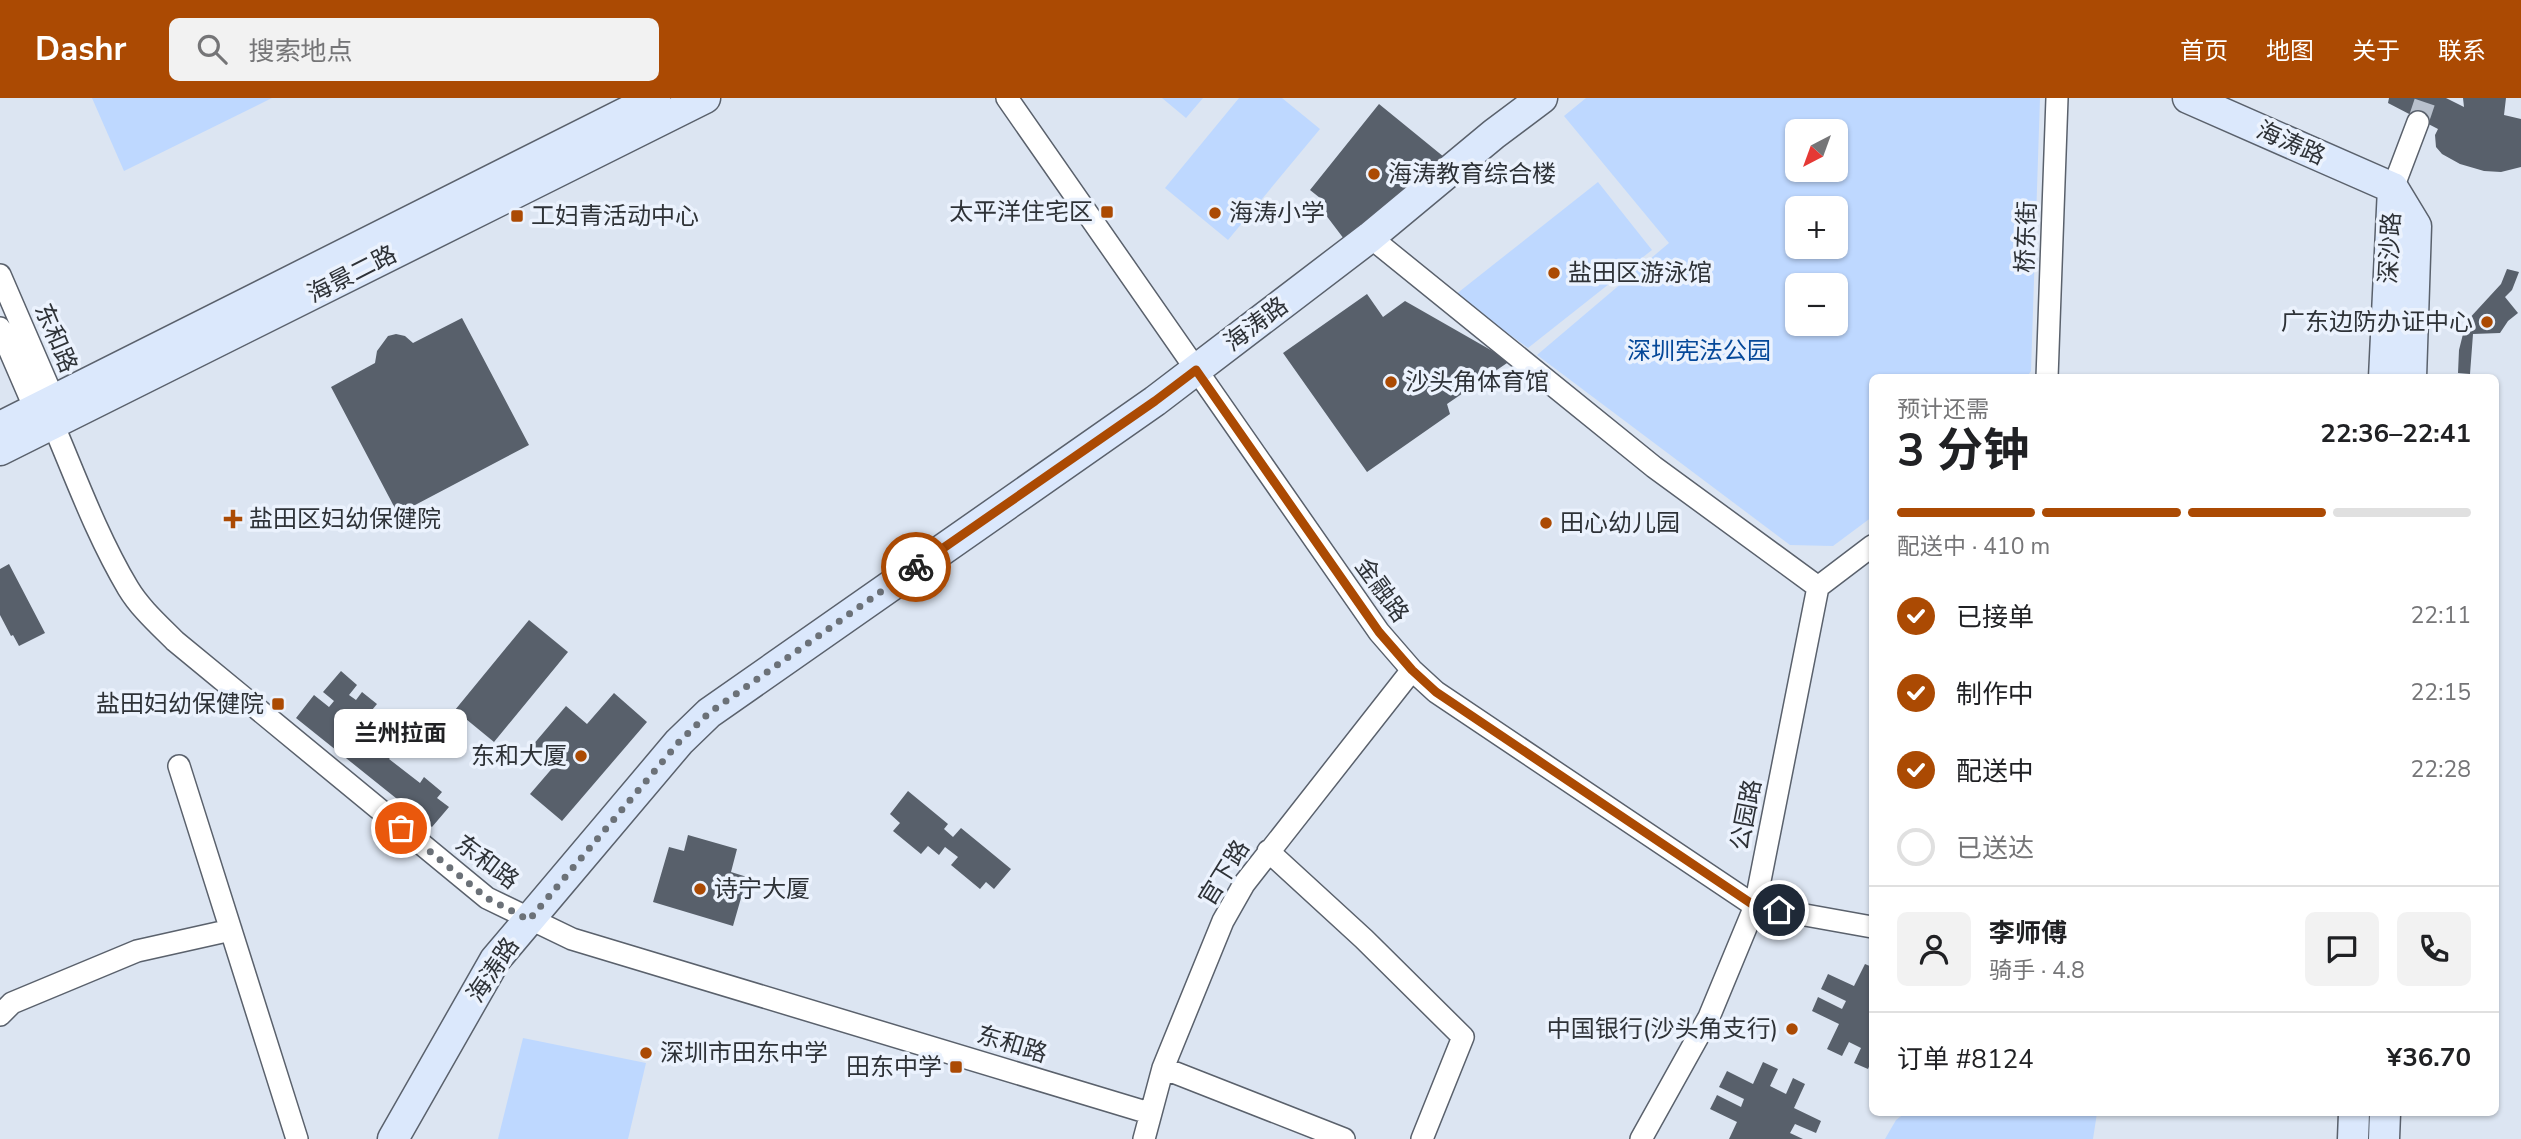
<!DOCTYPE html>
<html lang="zh">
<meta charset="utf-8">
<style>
body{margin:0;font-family:"Nunito Sans","Noto Sans SC",sans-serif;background:#f2f2f2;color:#202124;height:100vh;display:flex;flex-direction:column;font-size:26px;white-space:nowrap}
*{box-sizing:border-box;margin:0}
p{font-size:23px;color:#757577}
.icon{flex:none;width:38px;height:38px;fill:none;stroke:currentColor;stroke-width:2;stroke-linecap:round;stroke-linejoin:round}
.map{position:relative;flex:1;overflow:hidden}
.side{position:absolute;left:1869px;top:276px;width:630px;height:742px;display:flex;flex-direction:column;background:#fff;border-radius:10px;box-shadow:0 2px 5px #0004}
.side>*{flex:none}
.needle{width:46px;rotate:221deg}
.controls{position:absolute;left:1785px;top:21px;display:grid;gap:14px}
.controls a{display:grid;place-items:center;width:63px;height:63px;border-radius:10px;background:#fff;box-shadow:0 2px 5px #0004;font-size:35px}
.pin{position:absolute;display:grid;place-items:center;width:60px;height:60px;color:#fff;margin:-30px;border:4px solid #fff;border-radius:50%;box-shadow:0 2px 7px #0007}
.courier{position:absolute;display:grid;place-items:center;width:70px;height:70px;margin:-35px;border:5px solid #ab4a03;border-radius:50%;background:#fff;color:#222;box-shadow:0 2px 9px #0007}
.bubble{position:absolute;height:49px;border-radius:10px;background:#fff;box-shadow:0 2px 5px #0004;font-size:23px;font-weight:700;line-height:49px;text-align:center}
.head em{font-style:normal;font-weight:700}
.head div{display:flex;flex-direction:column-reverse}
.head{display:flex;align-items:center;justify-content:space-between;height:119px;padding:0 28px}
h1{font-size:46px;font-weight:700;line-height:52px}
.bar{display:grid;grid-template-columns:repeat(4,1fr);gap:10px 7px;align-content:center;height:84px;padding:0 28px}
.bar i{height:9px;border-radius:5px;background:#e0e0e0}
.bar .active{background:#ab4a03}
.bar p{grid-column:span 4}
.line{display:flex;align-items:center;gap:18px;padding:0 28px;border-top:2px solid #e0e0e0}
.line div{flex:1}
.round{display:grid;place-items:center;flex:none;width:74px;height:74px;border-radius:10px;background:#f2f2f2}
ol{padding:0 28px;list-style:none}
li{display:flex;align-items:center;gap:21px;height:77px}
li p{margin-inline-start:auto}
li .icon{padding:7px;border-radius:50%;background:#ab4a03;color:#fff;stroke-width:4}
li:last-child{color:#757577}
li i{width:38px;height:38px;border:4px solid #e0e0e0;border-radius:50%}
header{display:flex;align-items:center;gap:42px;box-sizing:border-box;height:98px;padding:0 35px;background:#ab4a03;color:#fff}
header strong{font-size:33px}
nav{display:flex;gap:38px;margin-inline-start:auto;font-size:24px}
.search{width:490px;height:63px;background:#f2f2f2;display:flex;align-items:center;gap:18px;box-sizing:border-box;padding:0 24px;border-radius:10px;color:#757577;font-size:26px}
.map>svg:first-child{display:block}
.green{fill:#bed8ff;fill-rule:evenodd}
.building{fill:#58606b}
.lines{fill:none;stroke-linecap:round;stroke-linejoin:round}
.street-tunnel{stroke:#b9c1cd;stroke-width:21;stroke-dasharray:21 10;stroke-linecap:butt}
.street-casing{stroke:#5a616c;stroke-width:24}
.secondary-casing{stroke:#5a616c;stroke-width:33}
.street{stroke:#fff;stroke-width:21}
.secondary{stroke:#dbe8fc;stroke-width:30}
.done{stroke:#6b7178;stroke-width:7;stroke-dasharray:0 12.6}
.route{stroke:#ab4a03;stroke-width:9}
.poi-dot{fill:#ab4a03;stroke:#ebf2fd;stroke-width:2.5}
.labels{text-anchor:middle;stroke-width:7;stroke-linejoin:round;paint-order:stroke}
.street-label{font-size:24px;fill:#2e3237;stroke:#ebf2fd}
.poi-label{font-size:24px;fill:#2e3237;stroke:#ebf2fd;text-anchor:start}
.park-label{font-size:24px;fill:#054899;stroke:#ebf2fd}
</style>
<header>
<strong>Dashr</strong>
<div class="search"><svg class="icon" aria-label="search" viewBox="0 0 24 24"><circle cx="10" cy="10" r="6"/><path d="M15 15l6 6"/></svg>搜索地点</div>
<nav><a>首页</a><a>地图</a><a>关于</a><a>联系</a></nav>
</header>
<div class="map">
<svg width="2521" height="1041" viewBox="0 0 2521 1041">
<rect width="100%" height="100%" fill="#dce5f2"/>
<path class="green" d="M92,0H272L124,73Z
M1162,0H1203L1186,20Z
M1239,0H1282L1320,31L1228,142L1165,90Z
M1586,0H2040L2031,273L2026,280H1872V419L1833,448L1790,447L1537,257L1669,145L1564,18ZM1797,33H1836V72H1797ZM1797,110H1836V149H1797ZM1836,187V226H1797V187Z
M1598,84L1652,152L1528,250L1455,197Z
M523,940L646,965L628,1041H498Z
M1905,1015H2097L2093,1041H1885L1896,1022Z"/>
<path class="building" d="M2389,0H2446L2464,9L2463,0H2506L2504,17L2521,21V69L2501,74L2484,73L2460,66L2442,56L2436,49L2435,37L2438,31L2388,5Z
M1379,6L1444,59L1344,141L1316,104L1320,100L1310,92Z
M2507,171L2519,174L2512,192L2505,199L2518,215L2508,223L2500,235L2473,236L2470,276L2458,275L2459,252L2466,224L2501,186Z
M1367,196L1383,219L1405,203L1510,263L1447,306L1450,316L1367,374L1283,255Z
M462,220L529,347L398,416L331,289L375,265L377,253L388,238L396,236L405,238L413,245Z
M9,466L45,535L19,548L13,537L11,538L0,517V471Z
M529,522L568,554L494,644L455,612Z
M341,573L357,587L349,597L356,602L362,594L377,606L362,624L355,618L348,626L374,647L395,622L411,635L389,661L420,685L424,679L442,694L437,700L449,709L432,729L296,620L314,597L329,609L334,603L323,594Z
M614,595L647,624L562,723L530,696L555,667L532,648L566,608L587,626Z
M908,693L948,726L944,731L953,739L961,730L1011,771L994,791L986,784L980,791L951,767L958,759L945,749L939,757L928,748L921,756L893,733L900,725L890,716Z
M688,737L737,751L731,774L747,779L733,828L653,804L669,749L684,753Z
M1865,866L1872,869V962L1868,971L1854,965L1861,950L1849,944L1842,958L1827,951L1839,926L1812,913L1818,899L1842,911L1846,903L1821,891L1828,876L1854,888Z
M1763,964L1778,971L1770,988L1786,996L1793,980L1805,986L1794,1010L1821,1023L1816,1035L1795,1026L1790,1035L1803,1041H1729L1737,1024L1710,1011L1717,997L1741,1009L1744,1001L1719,989L1727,973L1753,986Z"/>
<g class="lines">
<path class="street-tunnel" d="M2418,24L2426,0"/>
<g class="street-casing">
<path id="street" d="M1007,0L1379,534L1412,572L1436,594L1755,808L1872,829
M2393,90L2418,24
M1370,139L1654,369L1818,489
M0,177L54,302L53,313
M0,230L35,311L53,326C76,380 97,438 128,490C140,510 158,526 175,543L487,800L572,841L1149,1015
M2047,280L2057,0
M179,668L297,1041
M1268,753L1364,841L1463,939L1422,1041
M0,917L12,905L137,853L231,832
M1163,970L1344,1041
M1144,1041L1163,970L1223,823L1244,786L1412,572
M1641,1041L1709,919L1755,808L1818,489L1872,448"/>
</g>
<g class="secondary-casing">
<path id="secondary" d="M2188,0L2393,90
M2393,90L2416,128L2411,280
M2384,280L2393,90
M0,329L655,0
M0,352L705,0
M393,1041L495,862L679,644L709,615L1155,303L1370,139L1494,36L1542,0
M2353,1041L2354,1015
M2384,1041L2385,1015"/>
</g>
<use href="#street" class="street"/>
<use href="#secondary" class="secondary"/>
</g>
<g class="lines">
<path class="done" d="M401,730L487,800L529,822L679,644L709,615L916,469"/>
<path class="route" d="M916,469L1155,303L1196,272L1379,534L1412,572L1436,594L1755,808L1779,812"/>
</g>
<g class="poi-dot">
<circle cx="1374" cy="76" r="7"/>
<rect x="1100" y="107" width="14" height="14" rx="3.5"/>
<circle cx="1215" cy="115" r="7"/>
<rect x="510" y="111" width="14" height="14" rx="3.5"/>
<circle cx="1554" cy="175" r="7"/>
<circle cx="2487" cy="224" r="7"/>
<circle cx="1391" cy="284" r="7"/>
<path d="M229.5 410.5h7v7h7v7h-7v7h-7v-7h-7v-7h7z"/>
<circle cx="1546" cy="425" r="7"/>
<rect x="271" y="599" width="14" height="14" rx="3.5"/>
<circle cx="581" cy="658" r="7"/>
<circle cx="700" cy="791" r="7"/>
<circle cx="1792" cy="931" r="7"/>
<circle cx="646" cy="955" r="7"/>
<rect x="949" y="962" width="14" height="14" rx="3.5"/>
</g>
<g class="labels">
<g class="street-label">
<text transform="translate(2291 45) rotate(24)" y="8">海涛路</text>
<text transform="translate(2026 139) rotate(-88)" y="8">桥东街</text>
<text transform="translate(2390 150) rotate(-87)" y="8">深沙路</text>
<text transform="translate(352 176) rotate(-27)" y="8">海景二路</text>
<text transform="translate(1256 226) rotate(-37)" y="8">海涛路</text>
<text transform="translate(56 240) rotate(67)" y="8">东和路</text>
<text transform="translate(1382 492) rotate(54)" y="8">金融路</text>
<text transform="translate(1746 717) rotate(-79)" y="8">公园路</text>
<text transform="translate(487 764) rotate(37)" y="8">东和路</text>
<text transform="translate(1224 775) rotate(-58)" y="8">官下路</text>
<text transform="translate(493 872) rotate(-56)" y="8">海涛路</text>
<text transform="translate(1012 946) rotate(17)" y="8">东和路</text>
</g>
<g class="poi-label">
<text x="1388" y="84">海涛教育综合楼</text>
<text x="1093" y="122" text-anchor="end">太平洋住宅区</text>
<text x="1229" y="123">海涛小学</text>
<text x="531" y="126">工妇青活动中心</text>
<text x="1568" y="183">盐田区游泳馆</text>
<text x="2473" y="232" text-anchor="end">广东边防办证中心</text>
<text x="1405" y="292">沙头角体育馆</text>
<text x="249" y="429">盐田区妇幼保健院</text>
<text x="1560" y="433">田心幼儿园</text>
<text x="264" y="614" text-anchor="end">盐田妇幼保健院</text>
<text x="567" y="666" text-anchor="end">东和大厦</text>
<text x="714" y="799">诗宁大厦</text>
<text x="1778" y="939" text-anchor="end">中国银行(沙头角支行)</text>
<text x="660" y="963">深圳市田东中学</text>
<text x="942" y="977" text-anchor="end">田东中学</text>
</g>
<g class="park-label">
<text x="1699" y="261">深圳宪法公园</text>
</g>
</g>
</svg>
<div class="controls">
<a><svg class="needle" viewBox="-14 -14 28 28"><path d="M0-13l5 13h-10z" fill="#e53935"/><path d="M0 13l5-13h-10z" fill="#757577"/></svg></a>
<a>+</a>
<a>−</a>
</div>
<div class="pin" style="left:401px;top:730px;background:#ea580c"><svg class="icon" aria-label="bag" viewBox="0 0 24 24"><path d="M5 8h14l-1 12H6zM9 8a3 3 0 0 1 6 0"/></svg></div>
<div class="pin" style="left:1779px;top:812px;background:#1f2937"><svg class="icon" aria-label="home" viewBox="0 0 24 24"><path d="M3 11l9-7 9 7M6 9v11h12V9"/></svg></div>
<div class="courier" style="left:916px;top:469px"><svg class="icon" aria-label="bike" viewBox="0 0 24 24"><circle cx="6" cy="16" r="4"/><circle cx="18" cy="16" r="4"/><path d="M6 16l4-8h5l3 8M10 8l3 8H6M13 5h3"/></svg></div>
<div class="bubble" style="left:334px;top:611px;width:133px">兰州拉面</div>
<section class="side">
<div class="head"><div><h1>3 分钟</h1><p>预计还需</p></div><em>22:36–22:41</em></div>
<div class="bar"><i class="active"></i><i class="active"></i><i class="active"></i><i></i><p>配送中 · 410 m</p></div>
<ol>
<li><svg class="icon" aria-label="check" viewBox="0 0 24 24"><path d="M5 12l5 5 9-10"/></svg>已接单<p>22:11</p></li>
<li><svg class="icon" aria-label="check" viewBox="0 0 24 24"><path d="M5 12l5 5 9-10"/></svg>制作中<p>22:15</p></li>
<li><svg class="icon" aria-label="check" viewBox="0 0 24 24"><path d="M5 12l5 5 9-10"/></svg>配送中<p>22:28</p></li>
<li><i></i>已送达</li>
</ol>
<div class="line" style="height:126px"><a class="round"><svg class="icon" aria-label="person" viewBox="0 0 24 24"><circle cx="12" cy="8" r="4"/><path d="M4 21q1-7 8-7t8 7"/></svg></a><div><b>李师傅</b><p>骑手 · 4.8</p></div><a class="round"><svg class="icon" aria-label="chat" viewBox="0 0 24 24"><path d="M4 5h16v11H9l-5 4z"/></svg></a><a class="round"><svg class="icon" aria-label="phone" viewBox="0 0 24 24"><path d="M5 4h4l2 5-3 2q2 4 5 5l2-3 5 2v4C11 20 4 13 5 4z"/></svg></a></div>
<div class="line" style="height:91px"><div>订单 #8124</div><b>¥36.70</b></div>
</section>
</div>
